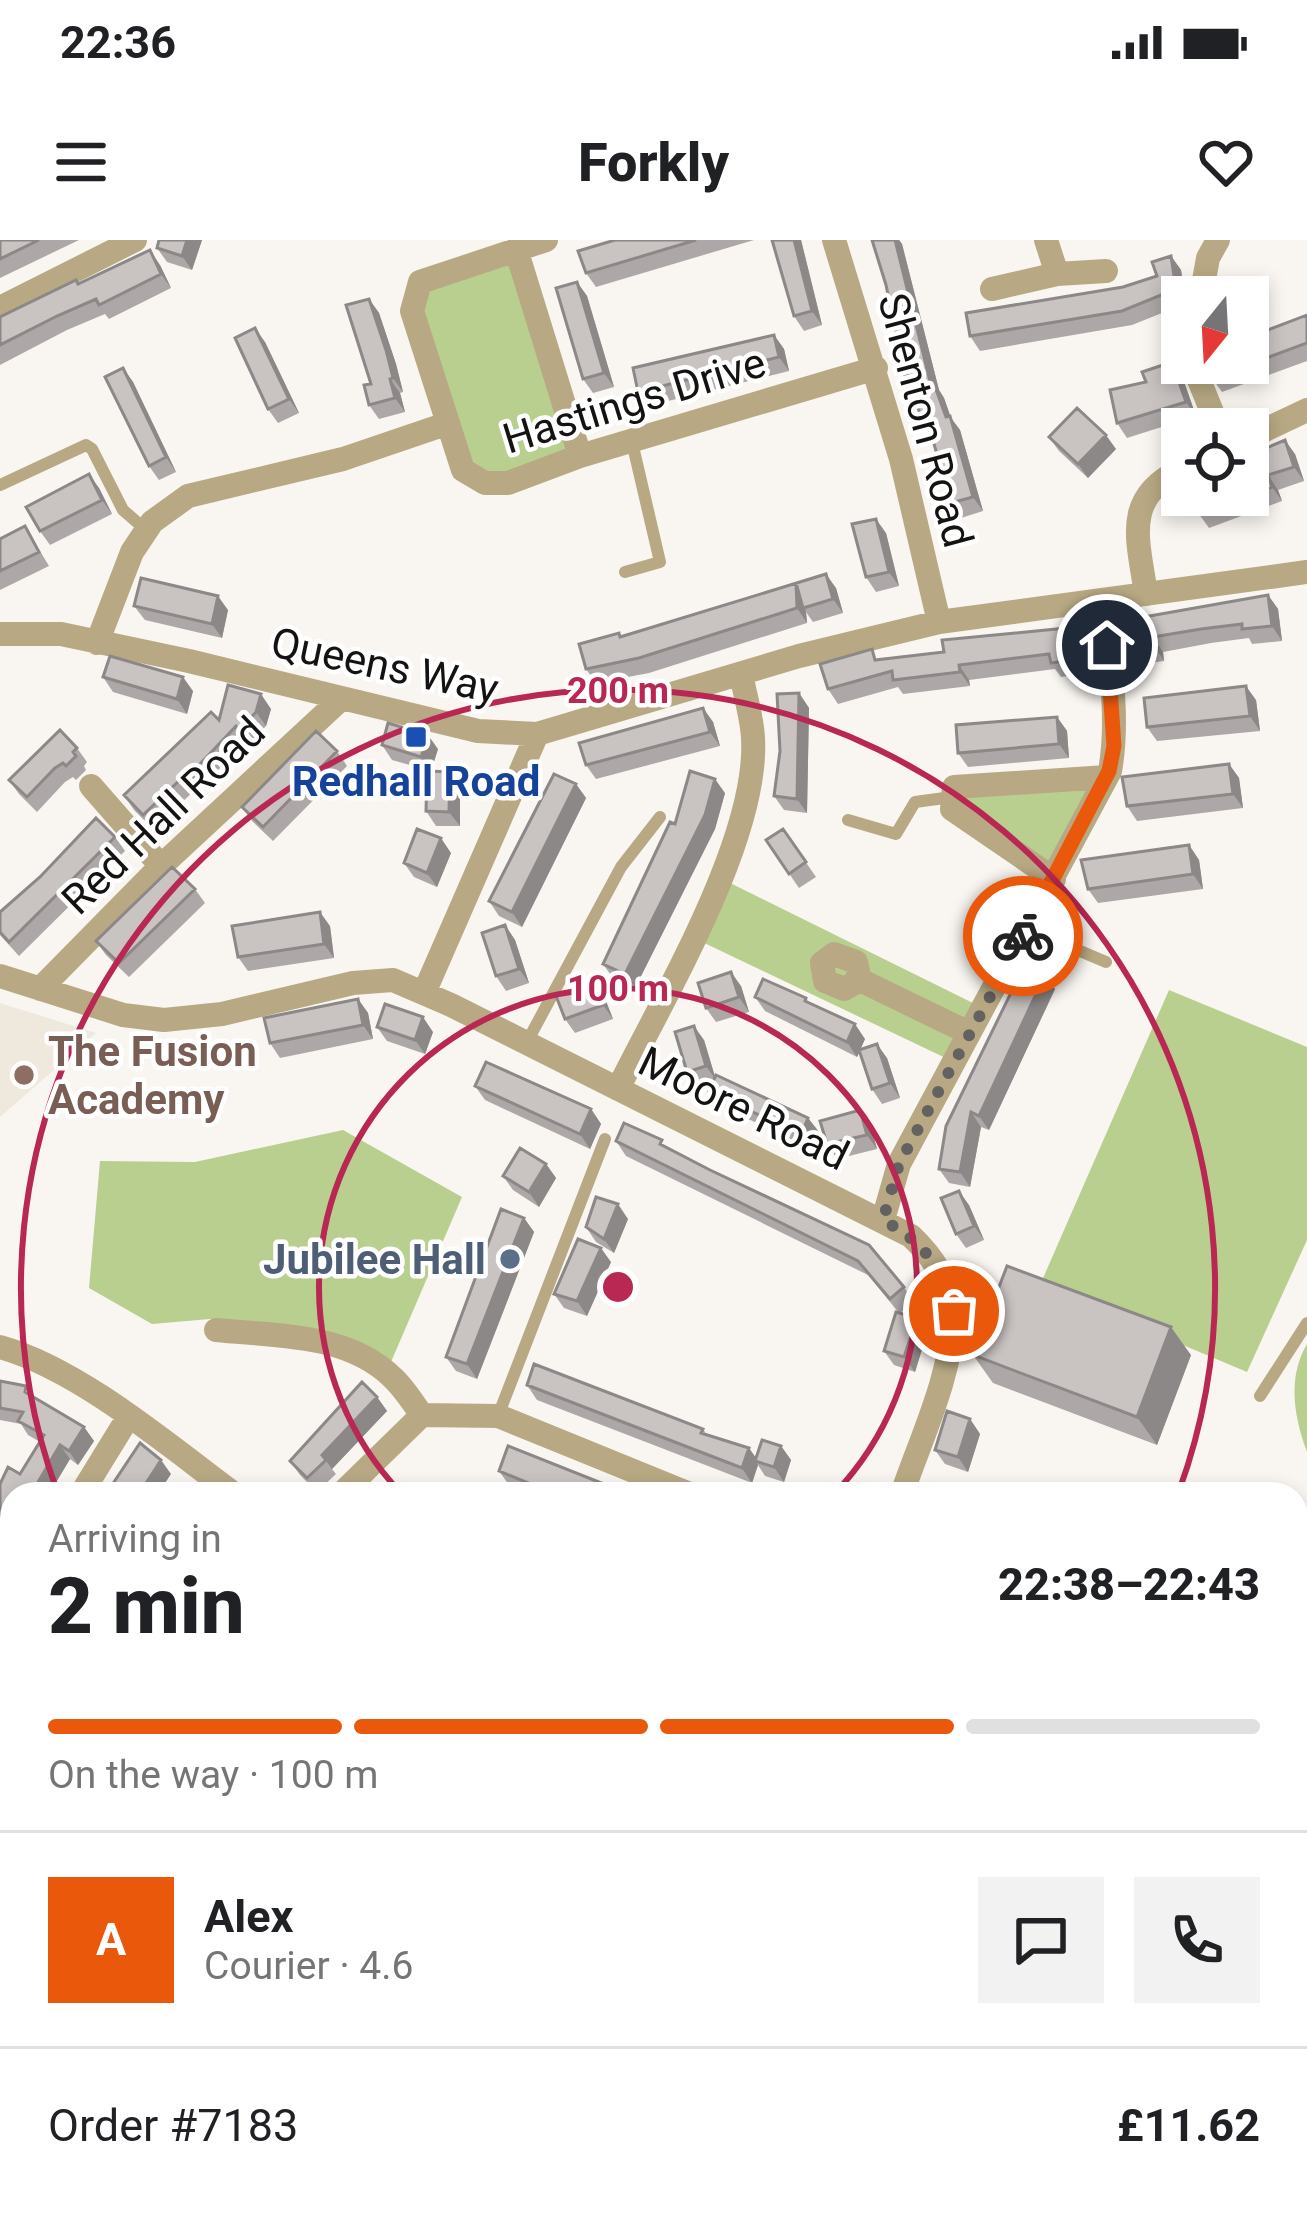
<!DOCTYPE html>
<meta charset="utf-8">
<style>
body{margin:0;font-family:Roboto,sans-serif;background:#f2f2f2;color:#202124;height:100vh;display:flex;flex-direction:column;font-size:45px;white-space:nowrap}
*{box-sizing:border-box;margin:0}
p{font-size:39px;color:#757577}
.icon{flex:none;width:66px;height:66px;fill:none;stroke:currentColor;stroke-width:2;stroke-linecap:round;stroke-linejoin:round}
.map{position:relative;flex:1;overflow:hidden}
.drawer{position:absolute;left:0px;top:1242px;width:1308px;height:747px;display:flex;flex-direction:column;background:#fff;border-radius:36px 36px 0 0;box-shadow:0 6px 18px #0003}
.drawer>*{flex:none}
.needle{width:78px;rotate:198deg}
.buttons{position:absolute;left:1161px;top:36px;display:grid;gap:24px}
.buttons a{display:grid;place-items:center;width:108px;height:108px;border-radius:0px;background:#fff;box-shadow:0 6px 18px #0003;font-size:60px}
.pin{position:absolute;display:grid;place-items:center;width:102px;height:102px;color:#fff;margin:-51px;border:6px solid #fff;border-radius:50%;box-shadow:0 3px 12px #0007}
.courier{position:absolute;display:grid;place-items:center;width:120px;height:120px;margin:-60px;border:9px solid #ea580c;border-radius:50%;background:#fff;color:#222;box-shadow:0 3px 15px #0007}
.summary em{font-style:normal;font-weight:800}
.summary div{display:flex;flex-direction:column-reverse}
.summary{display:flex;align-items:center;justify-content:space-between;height:204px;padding:0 48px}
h1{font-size:78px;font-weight:800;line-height:90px}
.bar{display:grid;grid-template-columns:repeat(4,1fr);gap:18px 12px;align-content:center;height:144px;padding:0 48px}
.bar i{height:15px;border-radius:9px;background:#e0e0e0}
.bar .active{background:#ea580c}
.bar p{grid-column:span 4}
.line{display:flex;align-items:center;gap:30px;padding:0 48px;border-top:3px solid #e0e0e0}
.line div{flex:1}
.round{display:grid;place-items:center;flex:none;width:126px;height:126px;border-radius:0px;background:#f2f2f2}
.status{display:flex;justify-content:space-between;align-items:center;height:84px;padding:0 60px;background:#fff;direction:ltr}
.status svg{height:33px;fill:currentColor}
header{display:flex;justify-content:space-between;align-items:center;height:156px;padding:0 48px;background:#fff;font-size:54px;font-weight:800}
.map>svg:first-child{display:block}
.built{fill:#efe8dc}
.green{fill:#b9cf8f}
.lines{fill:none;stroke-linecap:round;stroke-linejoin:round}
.service{stroke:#b8a984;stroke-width:12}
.minor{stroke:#b8a984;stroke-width:24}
.wall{fill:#ada8a7}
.shaded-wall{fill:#8d8888}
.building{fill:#c9c3c2;stroke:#8d8888;stroke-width:3}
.done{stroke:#646260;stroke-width:12;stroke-dasharray:0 21.6}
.route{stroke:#ea580c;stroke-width:15}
.ring{fill:none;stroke:#b82853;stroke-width:6}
.transit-dot{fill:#1a4fb4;stroke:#fff;stroke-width:4.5}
.education-dot{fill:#8d6e63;stroke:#fff;stroke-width:4.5}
.service-dot{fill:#5c6f8a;stroke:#fff;stroke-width:4.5}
.labels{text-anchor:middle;stroke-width:9;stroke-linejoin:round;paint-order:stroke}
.street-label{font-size:42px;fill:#141312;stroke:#fff}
.transit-label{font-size:42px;font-weight:bold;fill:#164399;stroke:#fff}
.education-label{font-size:42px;font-weight:bold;fill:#785e54;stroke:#fff;text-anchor:start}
.service-label{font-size:42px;font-weight:bold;fill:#4e5e75;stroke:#fff;text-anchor:end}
.centre{fill:#b82853;stroke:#fff;stroke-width:6}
.ring-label{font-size:36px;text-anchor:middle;font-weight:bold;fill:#b82853;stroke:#fff;stroke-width:9;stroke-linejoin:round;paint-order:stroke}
</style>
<div class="status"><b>22:36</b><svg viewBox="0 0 49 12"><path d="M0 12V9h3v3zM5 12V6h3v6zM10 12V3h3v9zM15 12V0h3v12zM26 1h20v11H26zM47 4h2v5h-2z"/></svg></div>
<header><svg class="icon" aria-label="menu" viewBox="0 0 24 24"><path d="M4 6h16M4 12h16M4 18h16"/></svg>Forkly<svg class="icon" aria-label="heart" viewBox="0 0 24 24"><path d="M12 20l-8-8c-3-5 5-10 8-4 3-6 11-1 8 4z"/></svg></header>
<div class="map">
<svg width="1307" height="1988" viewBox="0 0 1307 1988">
<rect width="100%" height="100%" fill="#f9f6f1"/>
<path class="built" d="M0,763L96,793L0,877Z"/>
<path class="green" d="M516,9L580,216L508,243L463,230L412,71L420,42Z
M1110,531L1054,639L952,569L954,547Z
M720,638L979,766L954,822L698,700Z
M1169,750L1307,807V1000L1247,1132L1040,1045Z
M343,890L462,957L391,1122L210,1079L152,1084L89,1048L100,921L195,922Z
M1307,1104V1212C1294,1177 1287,1138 1307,1104Z"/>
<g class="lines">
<path class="service" d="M0,245L86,205L92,209L123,270L146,290
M625,332L660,322L632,202
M848,580L896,594L915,562L952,557
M1028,689L1106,722
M527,802L621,627L660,577
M1260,1156L1307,1083
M498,1176L605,899"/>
<path class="minor" d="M546,0L420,42L412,71L463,230L485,243H508L580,216L876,128
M834,0L901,219L939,382
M516,9L580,216
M1057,34L1106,31
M992,49L1057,34L1046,0
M1201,57L1208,18L1218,0
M0,68L135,0
M1196,123L1199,140L1219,189
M1248,198L1307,170
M1146,354C1138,299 1122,257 1182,229
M0,394H61L189,421L478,491L537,494L799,416L939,382L1307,332
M97,403L132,312L152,282L188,256L343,219L446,184
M91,546L161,626
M1054,639L952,569L954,547L1106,537
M0,736L123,775L164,780L222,774L353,743L393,740L451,765L911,996C931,1015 953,1045 953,1075C952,1135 921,1198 902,1254
M860,740L856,722L834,714L822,723L825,741L844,749L860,740L969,793
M40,749L161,626L341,459
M424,753L537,494
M618,849C663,758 759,598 753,498C752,477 745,455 741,434
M883,980L899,924L1110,531C1120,475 1109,417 1102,362
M216,1090C275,1096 348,1093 393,1138C404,1148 413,1163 422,1175
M0,1107C79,1129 168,1205 234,1254
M81,1254L129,1176
M341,1254L422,1175L498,1176L690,1254
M1296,1478L1307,1482
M0,1480L12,1482
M0,1733L12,1720
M1296,1818L1307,1822
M1296,1967L1307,1956
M0,1976L12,1965
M75,1977L82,1988
M356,1988L358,1977
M829,1988L841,1977
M1274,1988L1286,1977"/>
</g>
<path class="wall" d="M0,0H79L0,38Z
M159,0H202L192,30L167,22L157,8Z
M615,0H754L596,47L586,33Z
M772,0H801L822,85L804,91L794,76Z
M871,0H899L902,4L939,150L944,158L951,178L960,190L983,271L961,278L951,263L931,196L923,184L911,145L905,136L886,45Z
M1171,16L1181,30L1185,57H1182V65L1132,85L980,111L970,96L1157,36Z
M160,25L171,48L109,79L105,74L67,90L0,125V77L79,44Z
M577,42L587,56L614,147L593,153L583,139Z
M369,59L379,73L396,124L403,152L400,153L405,172L379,179L369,165L371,144Z
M1307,75V121L1222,152L1212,138L1257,94Z
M774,95L784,109L789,131L648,166L638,152Z
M265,102L299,173L278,183L268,169Z
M123,128L133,142L176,232L159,240L149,226Z
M1182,136L1196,176L1127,198L1117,183L1146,142Z
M1049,197L1116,209L1088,238L1059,211Z
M1295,214L1304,241L1278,250L1282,261L1209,288L1199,274L1248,216Z
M99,248L112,274L50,305L40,291Z
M25,286L49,326L0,350V299Z
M886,293L899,346L876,352L866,337Z
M836,348L843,373L813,382L806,372L807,383L649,433L596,443L586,429L619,393L621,397Z
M1268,355L1278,369L1282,401L1252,404L1249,398L1211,403L1163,412L1164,421L1141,424L1131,409L1127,380Z
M134,366L228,370L222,398L145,380Z
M1067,388L1077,402L1081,434L1061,437L1055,429L969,440L970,446L903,454L898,447L838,464L828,449L879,419L944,412Z
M103,437L193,451L187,474L113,452Z
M799,453L809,468L807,573L784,570L774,556Z
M1256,460L1260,491L1157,501L1147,487Z
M703,468L713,482L720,506L596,539L586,525Z
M271,469L266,486L249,504L246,501L195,554L193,552L153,589L134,570L124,555L219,480Z
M1057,477L1067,491L1069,518L968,527L958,513Z
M382,505L438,509L431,531L392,520Z
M77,508L87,522L84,526L86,530L76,540L73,537L65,542L37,572L19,554L9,540Z
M337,511L347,526L273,601L252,581L242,567Z
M1229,524L1239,538L1243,568L1137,581L1127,566Z
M576,544L586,558L522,687L499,676L489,661Z
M460,546V586H436L426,571Z
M725,553L715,589L635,748L613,738L603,724L675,584Z
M783,589L816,637L799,648L766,600Z
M115,597L125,611L19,716L0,695V672Z
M1189,605L1199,620L1203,649L1098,663L1088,649Z
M451,613L437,647L414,637L404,623Z
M195,649L205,663L129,737L106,715L96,701Z
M505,685L515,700L529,743L506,751L496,736Z
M330,686L334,718L248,731L238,717Z
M1045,735L1055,749L989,890L981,887L970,947L949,943L939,929Z
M594,742L604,756L613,779L575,793L565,779Z
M741,746L749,772L716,782L706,768Z
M755,757L806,758L810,764L865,799L860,810L887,818L900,858L882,864L872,849L860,811L857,817L765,771Z
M358,759L368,773L373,799L280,818L270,803Z
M377,787L433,792L425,814L387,801Z
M704,800L715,837L808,878L819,892L811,909L719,865L709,851L713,841L697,846L687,832Z
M475,846L591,869L601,884L590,909L485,860Z
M860,870L870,884L877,909L837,919L827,904Z
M616,901L669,909L904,1047L914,1062L900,1073L927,1093L915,1132L894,1125L884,1111L899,1073L868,1035L626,916Z
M546,924L556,938L539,967L513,950L503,936Z
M969,965L984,1000L966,1008L956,994Z
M524,978L534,992L477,1139L456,1131L446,1117Z
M628,979L614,1013L596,1002L586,987Z
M611,1022L587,1076L564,1068L554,1054Z
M973,1115H1191L1157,1205L993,1143Z
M0,1141L34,1157L84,1187L94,1201L78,1225L70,1219L49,1254H12V1300L4,1296L0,1309V1244L20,1234L40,1202L28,1195L21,1184L0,1180Z
M527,1145L703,1189L707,1195L756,1219L781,1206L791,1220L784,1242L765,1236L758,1225L752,1243L537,1160Z
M377,1157L387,1171L332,1229L336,1234L317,1252L300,1235L290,1221Z
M970,1179L980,1194L968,1232L945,1224L935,1210Z
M499,1231L629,1254H530L509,1245Z
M0,1507L12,1511V1540L8,1538L5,1544L0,1542Z
M12,1624V1681L0,1691V1635Z
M12,1762V1816L0,1826V1773Z
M1296,1767L1307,1770V1806L1296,1802Z
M1307,1872V1928L1296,1939V1883Z
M12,1890V1944L0,1953V1902Z
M107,1977H149L157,1988H118Z
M230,1977H342L341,1988H286L279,1985L278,1988H258Z
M399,1977H426L424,1982L418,1980L416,1986L401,1981Z
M467,1977H504L515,1988L526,1977H591L579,1988H476Z
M756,1977H812L800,1988H744Z
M877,1977H930L919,1988H885Z
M1200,1977H1257L1245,1988H1189Z"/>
<path class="shaded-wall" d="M187,0H202L192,30L182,16Z
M794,0H801L822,85L812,71Z
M895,0H899L902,4L939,150L944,158L951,178L960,190L983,271L973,257L946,177L931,145Z
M150,10L160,25L171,48L161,34Z
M1171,16L1181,30L1185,57L1182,58L1176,49Z
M577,42L587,56L614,147L604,133Z
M369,59L379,73L396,124L403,152L393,138Z
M255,88L265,102L299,173L289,159Z
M774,95L784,109L789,131L779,117Z
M1172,122L1182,136L1196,176L1186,162Z
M123,128L133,142L176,232L166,217Z
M390,139L400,153L405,172L395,158Z
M1106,195L1116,209L1088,238L1078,224Z
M1285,200L1295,214L1304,241L1294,227Z
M89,234L99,248L112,274L102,260Z
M1268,235L1278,250L1282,261L1272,247Z
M876,279L886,293L899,346L889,332Z
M826,334L836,348L843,373L833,359Z
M796,343L806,372L807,383L797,368Z
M1268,355L1278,369L1282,401L1272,386Z
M218,356L228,370L222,398L212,384Z
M1067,388L1077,402L1081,434L1071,420Z
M1153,397L1163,412L1164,421L1154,406Z
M959,425L969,440L970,446L960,432Z
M183,437L193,451L187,474L177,459Z
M1246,446L1256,460L1260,491L1250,476Z
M799,453L809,468L807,573L797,559Z
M261,454L271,469L266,486L256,472Z
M703,468L713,482L720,506L710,492Z
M1057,477L1067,491L1069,518L1059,504Z
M428,495L438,509L431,531L421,517Z
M1229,524L1239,538L1243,568L1233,554Z
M450,532L460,546V586L449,572Z
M715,539L725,553L715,589L635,748L625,734Z
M576,544L586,558L522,687L512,672Z
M441,598L451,613L437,647L427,633Z
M1189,605L1199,620L1203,649L1193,634Z
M320,672L330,686L334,718L324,704Z
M505,685L515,700L529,743L519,729Z
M731,732L741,746L749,772L739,757Z
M1045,735L1055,749L989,890L979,876Z
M594,742L604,756L613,779L603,765Z
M358,759L368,773L373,799L363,785Z
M423,777L433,792L425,814L415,800Z
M855,784L865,799L857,817L847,802Z
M694,786L704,800L716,840L706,826Z
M877,804L887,818L900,858L890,843Z
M591,869L601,884L590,909L580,894Z
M860,870L870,884L877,909L867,895Z
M971,872L981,887L970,947L960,932Z
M808,878L819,892L811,909L801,895Z
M546,924L556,938L539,967L529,952Z
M959,951L969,965L984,1000L974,986Z
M618,964L628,979L614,1013L604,999Z
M524,978L534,992L477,1139L467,1124Z
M601,1008L611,1022L587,1076L577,1061Z
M917,1078L927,1093L915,1132L904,1117Z
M1171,1087L1191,1115L1157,1205L1137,1177Z
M377,1157L387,1171L332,1229L322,1215Z
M970,1179L980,1194L968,1232L958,1217Z
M84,1187L94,1201L78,1225L69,1211Z
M60,1205L70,1219L49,1254H31Z
M781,1206L791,1220L784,1242L774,1227Z
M749,1208L759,1222L755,1221L758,1225L752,1243L742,1228Z
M161,1220L171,1234L158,1254H139Z
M0,1350L6,1358L0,1366Z
M0,1527L8,1538L5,1544L0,1537Z
M267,1977H274L279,1985L278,1988H271L266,1981Z
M296,1977H297L305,1988H300L295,1981Z
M331,1977H342L341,1988H331Z"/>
<path class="building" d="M0,0H39L0,19Z
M159,0H187L182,16L157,8Z
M615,0H696L586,33L578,11Z
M772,0H794L812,71L794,76Z
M872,0H895L931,145L934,144L946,177L950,176L973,257L951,263L928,183L923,184L908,135L905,136L886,45Z
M150,10L161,34L99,65L96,59L57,76L0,105V77L76,40L78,44Z
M1171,16L1176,49L1122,71L970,96L966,73L1123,47L1157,36L1152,22Z
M577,42L604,133L583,139L556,48Z
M369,59L386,110L393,138L390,139L395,158L369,165L364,145L371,144L346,65Z
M1307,75V103L1212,138L1206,123H1248V87L1251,86L1255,95Z
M255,88L289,159L268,169L235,98Z
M774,95L779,117L638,152L633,128Z
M1172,122L1186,162L1117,183L1110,150L1146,142L1142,132Z
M123,128L166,217L149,226L105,137Z
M1077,168L1106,195L1078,224L1049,197Z
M1285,200L1294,227L1268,235L1272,247L1199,274L1191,255H1248V216Z
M89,234L102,260L40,291L26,267Z
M876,279L889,332L866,337L852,284Z
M25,286L39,312L0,331V299Z
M826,334L833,359L803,368L796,343L797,368L639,418L586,429L579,404L619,393L620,397Z
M141,338L218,356L212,384L134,366Z
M1268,355L1272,386L1242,389V384L1201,389L1153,397L1154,406L1131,409L1127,380Z
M1067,388L1071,420L1051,423L1049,414L959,425L960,432L893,440L892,431L828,449L820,424L872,409L875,420L944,412L942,400Z
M110,416L183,437L177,459L103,437Z
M228,445L261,454L256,472L239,490L236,486L185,540L183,537L143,575L124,555L211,472L219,480Z
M1246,446L1250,476L1147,487L1144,458Z
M799,453L797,559L774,556L780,511L777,454Z
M703,468L710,492L586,525L579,503Z
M1057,477L1059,504L958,513L956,485Z
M388,483L428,495L421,517L382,505Z
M60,490L77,508L73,512L76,516L66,526L63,523L55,528L27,557L9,540Z
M316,491L337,511L263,587L242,567Z
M1229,524L1233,554L1127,566L1122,537Z
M427,531L450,532L449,572L426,571Z
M690,531L715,539L705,575L625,734L603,724L670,582L675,584Z
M554,534L576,544L512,672L489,661Z
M96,578L115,597L9,702L0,692V672L40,637Z
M417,589L441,598L427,633L404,623Z
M783,589L806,622L789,634L766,600Z
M1189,605L1193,634L1088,649L1081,620Z
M172,627L195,649L119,723L96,701Z
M320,672L324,704L238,717L232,686Z
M505,685L519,729L496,736L482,693Z
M1025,724L1045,735L979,876L971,872L960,932L939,929L946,886Z
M731,732L739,757L706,768L698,743Z
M763,739L806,758L805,761L855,784L847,802L755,757Z
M594,742L603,765L565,779L556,756Z
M358,759L363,785L270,803L264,778Z
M385,764L423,777L415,800L377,787Z
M694,786L706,826L687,832L675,792Z
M877,804L890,843L872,849L859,810Z
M486,822L591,869L580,894L475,846Z
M716,835L808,878L801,895L709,851Z
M860,870L867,895L827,904L820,881Z
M624,883L662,900L660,904L710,930L869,1005L904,1047L890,1059L858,1021L616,901Z
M520,908L546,924L529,952L503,936Z
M959,951L974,986L956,994L941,958Z
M596,957L618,964L604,999L586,987Z
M501,969L524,978L467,1124L446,1117Z
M578,999L601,1008L577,1061L554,1054Z
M1007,1026L1171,1087L1137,1177L973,1115Z
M896,1072L917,1078L904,1117L884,1111Z
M534,1124L703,1189L701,1193L749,1208L742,1228L527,1145Z
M0,1141L26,1146L25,1152L84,1187L69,1211L60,1205L31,1254H12V1284L9,1290L0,1285V1244L8,1227L20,1234L44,1195L18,1181L23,1172L0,1168Z
M362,1142L377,1157L322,1215L326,1220L307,1238L290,1221Z
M947,1171L970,1179L958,1217L935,1210Z
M762,1200L781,1206L774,1227L755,1221Z
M140,1203L161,1220L139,1254H106Z
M508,1206L629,1254H555L499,1231Z
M0,1507L12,1511V1531L0,1525Z
M12,1624V1659L0,1669V1635Z
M12,1762V1796L0,1806V1773Z
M1296,1767L1307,1770V1795L1296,1791Z
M1307,1872V1904L1296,1915V1883Z
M12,1890V1922L0,1932V1902Z
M114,1977H149L150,1978L139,1988H125Z
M300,1977H331V1988H328Z
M469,1977H504L515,1988L526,1977H566L554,1988H480Z
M756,1977H788L777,1988H744Z
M878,1977H906L895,1988H890Z
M1200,1977H1232L1220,1988H1189Z
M33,1981L37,1988H21Z"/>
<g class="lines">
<path class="done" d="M954,1071C936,1023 929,1006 883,980L899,924L1023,696"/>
<path class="route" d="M1023,696L1109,531L1114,506L1107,405"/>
</g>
<g class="ring">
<path d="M401 1253A299 299 0 1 1 835 1253"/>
<path d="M57 1251A597 597 0 1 1 1179 1251"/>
</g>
<rect class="transit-dot" x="404" y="485" width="24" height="24" rx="6"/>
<circle class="education-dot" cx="24" cy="835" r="12"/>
<circle class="service-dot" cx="510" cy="1019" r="12"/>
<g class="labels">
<g class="street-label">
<text transform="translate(634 160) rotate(-17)" y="15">Hastings Drive</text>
<text transform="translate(926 180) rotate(75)" y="15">Shenton Road</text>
<text transform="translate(385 425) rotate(12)" y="15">Queens Way</text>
<text transform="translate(163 575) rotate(-44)" y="15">Red Hall Road</text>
<text transform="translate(744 868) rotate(26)" y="15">Moore Road</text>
</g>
<g class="transit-label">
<text x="416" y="556">Redhall Road</text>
</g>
<g class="education-label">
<text x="48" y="826">The Fusion<tspan x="48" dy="48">Academy</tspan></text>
</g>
<g class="service-label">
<text x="486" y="1034">Jubilee Hall</text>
</g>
</g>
<circle cx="618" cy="1047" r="18" class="centre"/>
<g class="ring-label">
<text x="618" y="463">200 m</text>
<text x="618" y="761">100 m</text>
</g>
</svg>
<div class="buttons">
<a><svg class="needle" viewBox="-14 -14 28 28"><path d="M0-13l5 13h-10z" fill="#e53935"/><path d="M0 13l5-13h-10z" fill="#757577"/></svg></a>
<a><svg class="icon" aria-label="locate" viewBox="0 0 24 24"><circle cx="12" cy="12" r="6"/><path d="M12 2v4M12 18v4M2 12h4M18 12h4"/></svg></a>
</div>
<div class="pin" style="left:954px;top:1071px;background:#ea580c"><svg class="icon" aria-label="bag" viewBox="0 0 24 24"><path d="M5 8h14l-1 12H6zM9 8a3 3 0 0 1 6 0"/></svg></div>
<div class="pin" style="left:1107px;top:405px;background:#1f2937"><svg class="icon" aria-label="home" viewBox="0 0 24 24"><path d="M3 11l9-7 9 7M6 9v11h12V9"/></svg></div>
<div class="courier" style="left:1023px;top:696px"><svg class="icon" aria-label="bike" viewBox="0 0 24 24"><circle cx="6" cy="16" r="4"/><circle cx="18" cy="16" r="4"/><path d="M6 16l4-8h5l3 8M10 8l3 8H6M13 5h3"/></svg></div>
<section class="drawer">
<div class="summary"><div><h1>2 min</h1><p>Arriving in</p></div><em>22:38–22:43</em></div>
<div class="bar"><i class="active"></i><i class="active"></i><i class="active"></i><i></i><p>On the way · 100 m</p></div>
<div class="line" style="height:216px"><b class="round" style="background:#ea580c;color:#fff">A</b><div><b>Alex</b><p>Courier · 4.6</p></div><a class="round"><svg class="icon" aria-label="chat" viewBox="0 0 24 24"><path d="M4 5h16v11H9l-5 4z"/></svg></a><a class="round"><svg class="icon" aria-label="phone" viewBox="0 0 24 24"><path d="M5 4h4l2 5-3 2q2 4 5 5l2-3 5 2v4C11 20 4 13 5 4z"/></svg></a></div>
<div class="line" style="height:156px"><div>Order #7183</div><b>£11.62</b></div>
</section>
</div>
